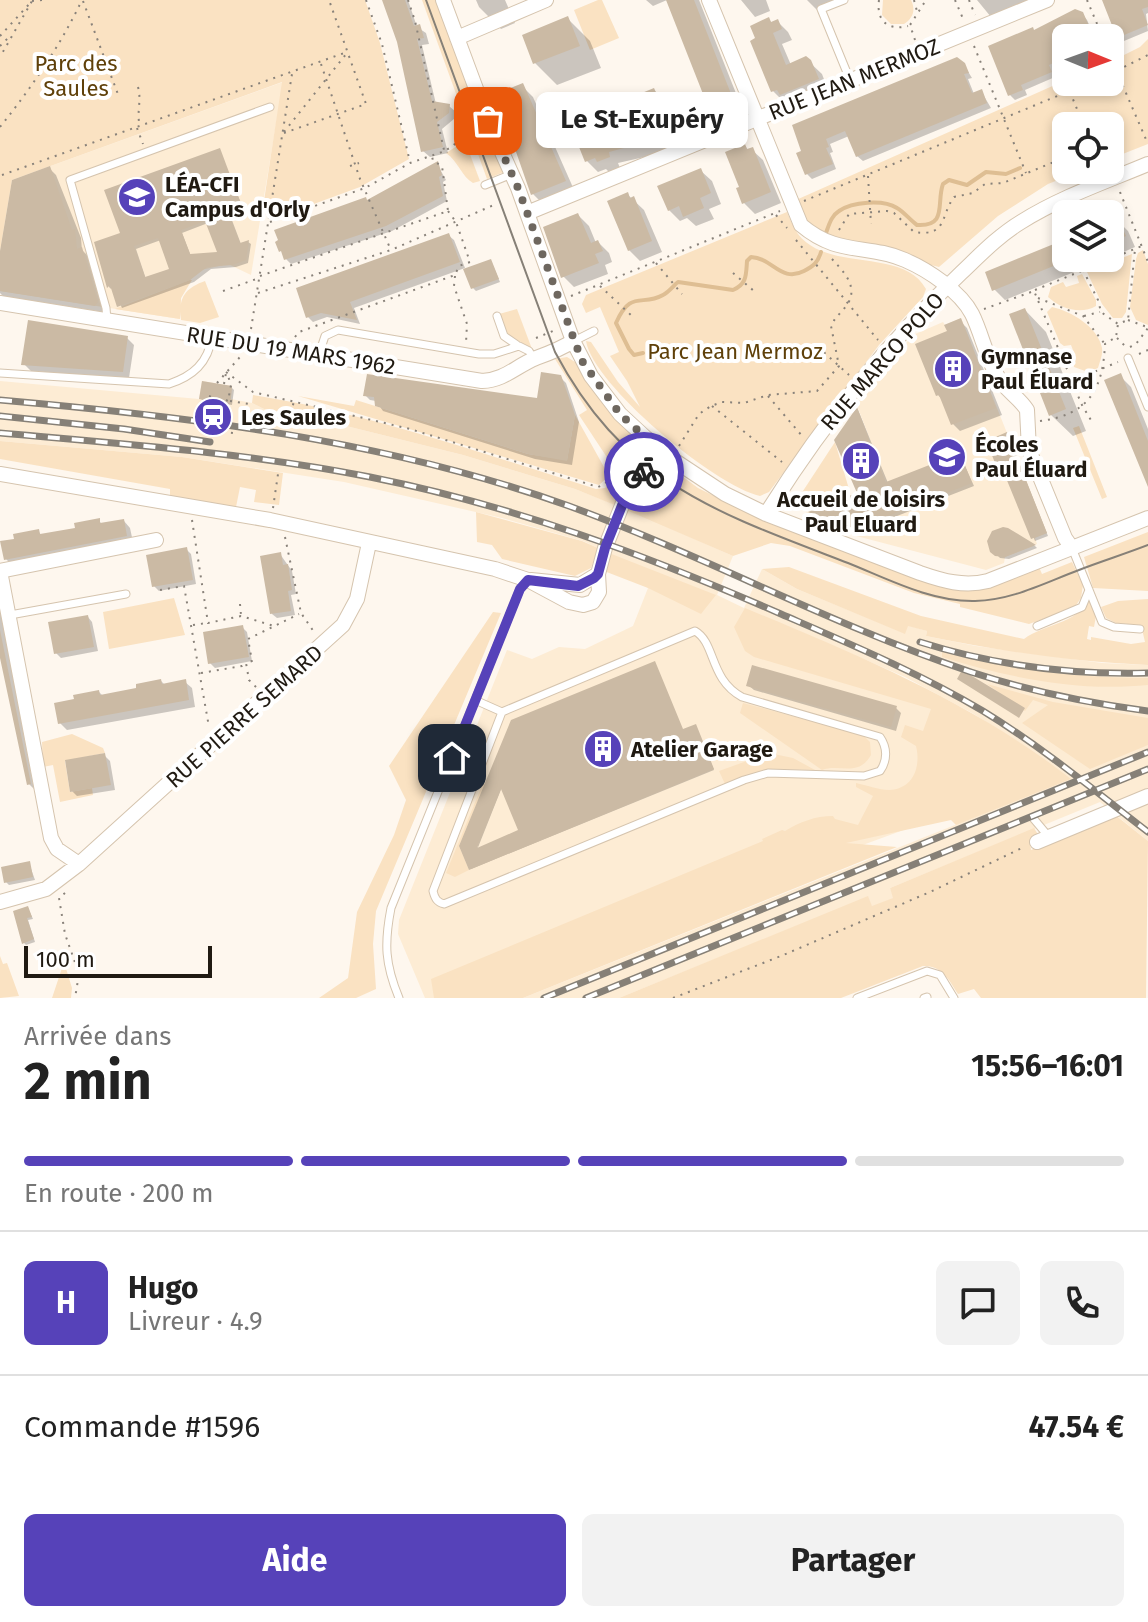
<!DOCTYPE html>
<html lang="fr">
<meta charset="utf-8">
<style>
body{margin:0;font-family:"Fira Sans",sans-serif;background:#f2f2f2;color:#222;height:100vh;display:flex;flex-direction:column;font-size:30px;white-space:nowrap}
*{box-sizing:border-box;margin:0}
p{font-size:26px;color:#767676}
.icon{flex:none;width:44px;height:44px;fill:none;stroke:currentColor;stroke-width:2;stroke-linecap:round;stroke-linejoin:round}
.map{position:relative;height:998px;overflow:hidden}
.drawer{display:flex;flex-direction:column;background:#fff;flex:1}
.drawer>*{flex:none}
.needle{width:52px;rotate:91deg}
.fabs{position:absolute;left:1052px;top:24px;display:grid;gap:16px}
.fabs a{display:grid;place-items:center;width:72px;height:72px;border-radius:12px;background:#fff;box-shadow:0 4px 12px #0003;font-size:40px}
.scale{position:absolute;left:24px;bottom:20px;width:188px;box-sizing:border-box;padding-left:8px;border:4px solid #201a12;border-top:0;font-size:22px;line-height:28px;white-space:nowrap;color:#201a12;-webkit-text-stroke:6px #fff;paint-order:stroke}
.pin{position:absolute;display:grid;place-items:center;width:68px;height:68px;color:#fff;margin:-34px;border-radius:16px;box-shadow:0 4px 12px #0006}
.courier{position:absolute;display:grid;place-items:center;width:80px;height:80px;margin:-40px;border:6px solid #5642b9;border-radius:50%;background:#fff;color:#222;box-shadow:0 2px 10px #0007}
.bubble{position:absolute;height:56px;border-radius:12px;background:#fff;box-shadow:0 4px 12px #0003;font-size:26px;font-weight:700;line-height:56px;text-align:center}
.headline em{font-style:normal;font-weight:700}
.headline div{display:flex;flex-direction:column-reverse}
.headline{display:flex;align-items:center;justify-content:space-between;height:136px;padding:0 24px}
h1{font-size:52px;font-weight:700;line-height:60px}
.bar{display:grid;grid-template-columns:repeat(4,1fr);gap:12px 8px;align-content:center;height:96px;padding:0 24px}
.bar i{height:10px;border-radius:6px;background:#e0e0e0}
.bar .active{background:#5642b9}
.bar p{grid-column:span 4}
.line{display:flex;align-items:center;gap:20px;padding:0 24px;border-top:2px solid #e0e0e0}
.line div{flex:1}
.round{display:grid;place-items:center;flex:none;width:84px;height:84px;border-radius:12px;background:#f2f2f2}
.cta{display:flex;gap:16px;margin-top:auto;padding:16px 24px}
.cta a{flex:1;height:92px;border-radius:12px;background:#5642b9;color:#fff;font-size:32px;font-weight:700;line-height:92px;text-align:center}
.cta a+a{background:#f2f2f2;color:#222}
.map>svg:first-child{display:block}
.built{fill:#fdecd4}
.green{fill:#fae2c2}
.shadow{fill:#0003;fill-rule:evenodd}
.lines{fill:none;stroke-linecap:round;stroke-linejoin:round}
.stream{stroke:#debe93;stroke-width:4}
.building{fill:#cbbaa4;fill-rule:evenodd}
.service-casing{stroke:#d5c4ae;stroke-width:9}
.minor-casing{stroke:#d5c4ae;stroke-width:16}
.path{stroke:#89827a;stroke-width:2;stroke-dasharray:2 6;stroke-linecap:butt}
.service{stroke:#fff;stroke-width:7}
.minor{stroke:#fff;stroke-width:14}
.tram{stroke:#868077;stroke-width:2}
.rail-casing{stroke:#868077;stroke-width:7}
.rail{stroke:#fff;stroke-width:4;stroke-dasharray:12;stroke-linecap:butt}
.done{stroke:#6e675f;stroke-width:8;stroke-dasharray:0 14.4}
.route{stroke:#5642b9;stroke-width:10}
.labels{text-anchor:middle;stroke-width:8;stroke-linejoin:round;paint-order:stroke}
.park-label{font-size:22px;fill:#5f4009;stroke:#fff}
.street-label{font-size:22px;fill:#201a12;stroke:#fff}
.poi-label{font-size:22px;font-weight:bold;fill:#201a12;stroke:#fff;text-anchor:start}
</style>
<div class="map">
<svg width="1148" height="998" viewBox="0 0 1148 998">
<rect width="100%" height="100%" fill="#fef7ee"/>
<path class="built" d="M283,82L251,275L228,264L201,270L191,279L181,298L180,319L0,291V251L12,180Z
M961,318L1047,533L1035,538L1037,544L1005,557L1004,563L986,570L845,533L803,514L886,482L856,403L913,335L943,322L945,325Z
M0,381L199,399L202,381L232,386L231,399L252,403L264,409L310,417L463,455L575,489L631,511L733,556L717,595L744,608L762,569L797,589L904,633L907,625L927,631L926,636L976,646L1102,663L1148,665V841L1100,802L890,888L894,898L872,907L868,897L619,998H523L1070,779L1014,739L972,713L905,677L783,624L1056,774L446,998H425L398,934L399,920L507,650L532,659L559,647L585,649L633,626L648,588L609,553L583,541L502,518L344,482L182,457L0,441Z"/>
<path class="green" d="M0,0H365L380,43L409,159L360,187L273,219V216L262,214L282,82L12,180L0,251Z
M422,0H437L504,172L487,179Z
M598,0H602L619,38L590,50L574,10Z
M883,0H911C916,10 913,18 904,24H891L882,15Z
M1148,39V144L1110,159V126H1066V170H1083L1048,184L998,216L939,267L931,265L928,268L839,242L809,225L796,200L1066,80L1110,82V62L1140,47Z
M465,141L480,181L473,183C462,177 458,161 446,153Z
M787,212C790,219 793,227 798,234C828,273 903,247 926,289L923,297L879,345L769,492L760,496C715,486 593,385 586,341L591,342L618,382L640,407L627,381L610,356L619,352L600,307L586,313L582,304L586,295Z
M1143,250L1148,264V325L1136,320L1130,307L1136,259L1138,253Z
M1132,254L1126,312L1122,318H1113L1102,304L1087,272Z
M1082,274L1096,300V306C1081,315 1061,309 1048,297L1051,287L1063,282L1066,287L1079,283L1077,276Z
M190,280H192L181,298L180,319L115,309Z
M205,281L219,317L200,323L181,320C178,298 185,288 205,281Z
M1052,307C1071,311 1098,327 1102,348C1103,355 1100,361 1098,368L1088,372L1074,367L1073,360L1076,358L1071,345L1064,346L1060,343L1047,312Z
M517,309L532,349L507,334L499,314Z
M567,357L575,362L602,402L636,440L612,465L579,415L587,410L555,359Z
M253,395C370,413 483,454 596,489L605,488L613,482L619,489L616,497L617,506L575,489L463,455L310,417L264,409L252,403Z
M298,396L354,406L356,400L528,454L567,460L575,415L609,476L599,485Z
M1079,426L1107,497L1102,499L1073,428Z
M0,441L182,457L283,473L279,505L254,502L256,490L240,487L236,507L170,496V489L0,459Z
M835,442L849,489L820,504L801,494Z
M643,446L646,461L626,487L619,477L621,470Z
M659,465L670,467L698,488L757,517L950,588L1039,567L1042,574L1072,562L1083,585L1081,598L1074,608L1029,624L960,607V604L914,593L790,546L771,543L733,556L624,509L632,493Z
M476,512L582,541L598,548L591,568L575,576L502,559L492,545L477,542Z
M1148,532V591L1093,588L1084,557Z
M609,553L716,595L701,614L648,588L604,571Z
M789,567L921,616L1024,639C1044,624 1075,624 1089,601L1096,616L1094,627L1089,626L1087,639L1091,640V637L1131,644L1145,642L1141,625L1116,623L1106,618L1101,607L1118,601L1148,599V665C1073,662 999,651 926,636L927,631L908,626L905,634L797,589L762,569Z
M174,598L185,635L109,649L103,612Z
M745,608C858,655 974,703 1071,779L956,825L951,820L846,843L897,847L523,998H434L431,979L763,841L762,839L782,830L785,831C800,822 815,816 833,816L835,819L858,825L873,796L856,787V783C866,785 879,790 889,790C914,789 921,766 916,746L901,737L905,725L923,731L931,709L754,657L745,651L734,627Z
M493,612L501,613L376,911L373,944L376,989L356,998H319L348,978L357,912L394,835L406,800L389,766Z
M942,651C1010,669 1078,678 1148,678V685C1077,692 1010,678 942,657Z
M987,684L1053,702L1148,718V745L1090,769L1022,723L1048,705L1033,700L1025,711Z
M743,703L863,735L870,742L871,755C858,778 839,763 822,770L740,713Z
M72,734L103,748L105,753L65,761L70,792L92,788L93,795L60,802L53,765L43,767L42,742Z
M769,753L793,758L815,770L770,769L725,784L719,771Z
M483,783L485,784L459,846L469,870L455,877L446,873Z
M1114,814L1148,841L1146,998H981L974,989L958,994C948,979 943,966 923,966L841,998H619L868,896L872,906L893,898L890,888L1034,828L1039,836L1030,841L1031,850Z
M0,956L3,964L7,963L19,996L0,998Z
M64,962L72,988L71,998H52Z"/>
<path class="shadow" d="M384,0H408L417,27L426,33L429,44L422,45L436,104L449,106L456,112L454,119L442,129L448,153L430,157L423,151L399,41Z
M476,0H505L515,23L501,29L479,7Z
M646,0H699L745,116L740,121L705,139L694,128L705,95L667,0L653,6Z
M741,0H766L770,11L755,17Z
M807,0H844L818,11Z
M977,0H1031L991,17Z
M1105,0H1148V13L1146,14L1148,31L1124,41L1119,37Z
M1082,14L1087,20L1095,38H1066V64L1052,70L1055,77L1025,90L1027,95L1015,100L1010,95L1035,32Z
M568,19L590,41L601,68L557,85L535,63Z
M769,20L772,23L777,21L788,32L792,40L782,44L791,65L806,59L822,74L828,90L784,102L773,91Z
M964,65L972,78L968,79L974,94L981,91L991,108L863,161L857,156L849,136L830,144L833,152L830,153L836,169L812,179L807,174L804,152L794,126Z
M522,86L533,97L575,192L544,205L533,194L498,95Z
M654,90L665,101L684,148L618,163L620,168L609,172L606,169L598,172L587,161L598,136L639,110Z
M745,146L749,151L752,150L763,160L781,203L755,214L744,203L742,188Z
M219,150L244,210L230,215L241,244L248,242L251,244L248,263L236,267L211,269L194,282L122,308L112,287L111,289L109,287L97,244L122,234ZM208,223L219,253L191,256L182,233ZM161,240L172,270L146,279L136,249Z
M437,164L446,180L443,182L447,201L392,231L291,264L286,259L368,202Z
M49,168L56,175L81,238L82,250L88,256L103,312L3,296L0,293V263Z
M701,171L712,181L721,204L709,209L714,219L696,226L687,218L680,221L669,210Z
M628,195L644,210L662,252L640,261L629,250Z
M578,215L589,226L596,243L598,242L609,253L612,262L605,265L608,274L574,287L563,276Z
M1117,220L1128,231L1135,247L1110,258V223Z
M448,235L454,240L465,268L354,308L360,324L327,317L313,322L308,317Z
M1066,241V258H1109L1005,300L994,289Z
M491,261L500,282L476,291L473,288Z
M1025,310L1046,332L1086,431L1073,436L1051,415Z
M960,321L967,328L1002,415L960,431L953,424L943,401L938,395L949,332Z
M127,338L134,345L129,378L31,371L24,364Z
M1120,376L1131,387L1148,429V479Z
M560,377L566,383L579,422L572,465L535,459L383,411L376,401L370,400L365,395L539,401Z
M232,388L234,390L232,405L204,401L201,399Z
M858,410L888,483L960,455L974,486L856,532L814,515L812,513L859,494Z
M1009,438L1048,536L1035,541L1010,480L1004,478Z
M99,521L103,525L124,521L130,528L133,542L13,566L6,559L38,531L42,536L77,529Z
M1007,530L1035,546L1037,548L1009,559L1000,558L996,554Z
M186,549L191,554L196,584L159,591L154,586Z
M280,554L292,571L296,594L291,595L295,615L277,618L272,614Z
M0,608L34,789L29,784L0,648Z
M88,617L92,622L98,651L61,658L56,653Z
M242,627L247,632L252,661L215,668L210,663Z
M161,681L165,685L185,682L192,688L195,707L67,730L60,723L99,692L103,696L139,690Z
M748,685L896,708L901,713L896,731L754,690Z
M513,722L683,731L696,727L714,770L471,869ZM502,787L521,831L477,850Z
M104,755L110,761L115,790L77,796L72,791Z
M29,863L35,880L9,885L6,882Z
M28,908L33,919L28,920L35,942L26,945L24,943Z"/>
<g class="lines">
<path class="stream" d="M826,233C829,225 831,216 839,211C852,202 883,199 897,208C904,212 910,220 917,225C948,227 936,203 943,184L949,180L967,185L986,172L1006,174L1020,168
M643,353L634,355L629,349L616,323C631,289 642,307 663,295C669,292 674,285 678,282L733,290C747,284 746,275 747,261L751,257C773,258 781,283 804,271C814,266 818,262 821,252"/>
</g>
<path class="building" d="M382,0H405L414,26L420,24L424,38L417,39L432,101L450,104L449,113L437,122L443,147L421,152L397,42Z
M666,0H694L735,104L730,109L731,113L693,129L682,102L703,94Z
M1102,0H1148V7L1142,9L1148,25L1117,38Z
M1075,9L1083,12L1094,38H1066V57L1049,65L1052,72L1021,85L1023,90L1008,96L988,46L1033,27L1034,30Z
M568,16L580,46L533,64L522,35Z
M769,17L771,22L778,19L782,29L773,33L786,65L806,56L811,60L819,79L780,95L777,90L771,92L750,41L755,38L750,26Z
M957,57L965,63L969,73L964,74L972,93L982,89L987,103L856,157L845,131L826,139L829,147L826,148L833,164L805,175L796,153L801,151L792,125Z
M523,83L566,181L531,195L496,94Z
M654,88L675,136L652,146L650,141L609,152L610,157L597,162L595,158L585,162L577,142L596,135L594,131L637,109L632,97Z
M745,144L747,149L753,147L771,192L742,204L736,188L739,187L725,152Z
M220,148L242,207L228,212L240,243L249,240L246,260L232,265L207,267L190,280L117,307L110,285L107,288L94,242L120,233L104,190ZM205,221L217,252L190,254L181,230ZM158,238L169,269L145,277L134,246Z
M438,161L442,175L439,177L443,196L386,226L284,260L281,251L279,252L275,242L278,240L274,230L366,197L367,200Z
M50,166L72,230L75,229L77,249L82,247L98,302L95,306L0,291V251L12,180Z
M701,168L711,193L700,198L704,208L683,217L679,206L668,211L657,186Z
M628,192L630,198L634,196L652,241L628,251L607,201Z
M578,213L591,243L598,240L603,251L595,254L599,263L561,278L543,227Z
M1118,218L1126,236L1110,243V221Z
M449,233L460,262L350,302L357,320L321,313L306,318L296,288Z
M1066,239V261L992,291L985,272Z
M491,259L499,279L471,289L463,269Z
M1025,308L1066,409L1049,416L1009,314Z
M961,318L996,408L951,425L939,395L936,396L915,344L947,331L944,325Z
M28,320L128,336L123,372L21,365Z
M541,372L561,375L575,415L567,461L528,454L375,406L374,397L363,396L367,374L537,398Z
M1121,373L1148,441V487L1104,380Z
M202,381L232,386L230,404L199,399Z
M857,407L886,482L960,453L972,483L852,530L808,512L857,493L834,440Z
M1007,432L1047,533L1031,539L1006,478L1002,480L991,453L996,451L991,439Z
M100,518V523L124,519L127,536L4,560L0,541L14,539L13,534L39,529L40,534L75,528L74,523Z
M1003,527L1008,528L1036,545L1005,557L995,556L990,552L987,541L992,531Z
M187,547L193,580L152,587L146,555Z
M281,552L283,565L288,564L292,590L288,591L291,611L270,614L260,556Z
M88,615L94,647L54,654L48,622Z
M243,625L249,657L208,664L203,632Z
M0,630L31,784L27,785L0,658Z
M655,661L683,729L696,724L714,769L469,870L459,846L511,720ZM501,789L518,830L477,848Z
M752,665L897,706L891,727L746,686Z
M962,670L1025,708L1019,718L957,679Z
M161,679L162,684L186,679L189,700L58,724L54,703L74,699L73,695L99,690L100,695L136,688V684Z
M105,753L111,785L70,792L65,760Z
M30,861L33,877L4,883L1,867Z
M28,906L32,917L27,918L34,939L22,944L13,911Z"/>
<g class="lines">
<g class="service-casing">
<path id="service" d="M844,0L821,9L850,80
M485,185L512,174
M497,316L504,336L517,345
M107,320L106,308L70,180L270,107
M574,341L594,331
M319,354L325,336L338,330L479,354H494L519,346L529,351L534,359
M1128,358L1148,407
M0,373L169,384C193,376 208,363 212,337
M1072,548L1102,622L1114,627L1140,629
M10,615L126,594
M1037,626L1082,607L1089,590
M475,700L502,712L695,631C716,643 709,679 742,697L880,737C887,747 888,760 880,771L864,776L768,773L744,780L444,904C437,902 435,899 433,891L502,712
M1033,818L1049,837
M399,998C385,964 384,944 391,908L520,589L528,580
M857,998L927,971L940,975L954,998
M924,998L927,997"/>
</g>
<g class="minor-casing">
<path id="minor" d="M443,0L488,121L518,188L573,341L591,376L620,414L660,451L725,494L766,514L920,573C943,581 964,587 988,581L1148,518
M709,0L801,225C839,257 866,243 905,260C928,270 960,291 972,314C982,334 986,358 998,377C1005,390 1019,397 1027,410L1029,450L1065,538L1072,548
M457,38L546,0
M527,213L1047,0
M0,303L482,381C505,380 516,366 536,358C550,353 561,349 573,341
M0,474L270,520L495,569L528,580L569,602L583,605L593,602L599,592L598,574L605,548L627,493L660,451
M766,514C821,426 885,345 961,273C980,255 998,236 1021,222C1061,197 1105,182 1148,164
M0,571L51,838L57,849L79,864
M0,571L156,540
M531,580L580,585L598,574
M1037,842L1148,796
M0,902L46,889L79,864L343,625L357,599L369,543"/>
</g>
<path class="path" d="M366,0L382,44L410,162
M408,0L415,21L444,150
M879,0C876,21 888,31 908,26
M914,0L918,15
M955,0L964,21
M969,0L975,15
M1087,0L1103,38
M32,1L43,0
M83,1L119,97
M0,36L32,1L0,57
M915,40L910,25L926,0
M0,46L10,36
M974,46L1026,173
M1110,56L1148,144
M321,64L360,179L390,248
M1110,74L1148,55
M138,87C142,101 136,113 140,126
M1070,92L1084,126
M0,127C32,87 60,46 82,0
M137,128L143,144
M284,132L347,53
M284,133L366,104L329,0
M350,166L359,163
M2,175L347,52
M868,176L871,224
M1120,192L1148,262
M804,201L1091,82
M776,215L787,228
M270,222L365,188L410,163L445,151L468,135
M839,230L849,214L887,211L894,213L914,232C948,237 940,216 954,197L973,193L985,184L1003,183L1066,157
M796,240L878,340
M656,263L682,294
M1083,270L1098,300L1101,312L1118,324L1128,320L1135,249
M733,273L754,291
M260,276L448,211L442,166L433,161L432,156
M455,276L454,286L467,324L466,343
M600,286L633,317
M1035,290L1142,246
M223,291L259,278
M258,293L391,250L496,204
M571,296L780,211
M1038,298L1083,316L1104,343
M984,309L1034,291L1072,381L1118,362
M1084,316L1100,312
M1128,320L1147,327
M251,329L292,74
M295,337L299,332L455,275L459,266L470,262L456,222L448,211
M536,338L553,331
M1117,338L1126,347
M818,347L849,375
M1130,347L1136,344L1148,328
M1139,354L1148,350
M226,372L253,392L410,429L598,487L605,484L613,474L617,480
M1072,382L1082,405L1092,422
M217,383L240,357
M224,384L226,373
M209,396L212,397
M768,396L803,437
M226,400L228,401L231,385L227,373
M230,401L249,404L248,407
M712,406L782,462
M291,413L294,401
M1040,421C1089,415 1103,389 1105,344L1116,337L1118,324
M197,428H215
M210,430H213
M215,431L234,433
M679,446L699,414L711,406L722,402L744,403L768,395L817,391L839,366L831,326C835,317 841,313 847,305C859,287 844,272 832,259
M614,474L635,448
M273,508L278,474
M192,520L208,623L241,616L274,626
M285,537L301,613L314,632
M160,590L184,586L209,727
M240,604L241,615
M193,625L207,623
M201,673L242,666L245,664
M256,687L249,680L246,663L252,661L248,639L299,614
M65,893L59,898L65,934L79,974L75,998
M673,998L781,956L930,892L1024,847"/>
<use href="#service" class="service"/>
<use href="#minor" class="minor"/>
<path class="tram" d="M426,0L555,352C625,484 718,513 848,563C888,579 931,602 975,601C1013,600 1044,583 1079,570C1102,561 1125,554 1148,545"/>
<g class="rail-casing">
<path id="rail" d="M0,400C193,417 385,440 569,506C705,556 834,626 971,672C1029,691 1088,703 1148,711
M0,416L124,429L210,442
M0,433C124,444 248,453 370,477C515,506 646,555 781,614C850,644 919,673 983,711C1042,747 1094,790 1148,832
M920,642C993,665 1072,675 1148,673
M544,998L1148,752
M586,998L1148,769"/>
</g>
<use href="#rail" class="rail"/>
</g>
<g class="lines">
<path class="done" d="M488,121L518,188L582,361L620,414L660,451L644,472"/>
<path class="route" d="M452,758L520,589L528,580L578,586L594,578L598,574L605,548L627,493L644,472"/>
</g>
<defs>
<g id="university-disc" transform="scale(2)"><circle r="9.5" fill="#5642b9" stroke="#fff"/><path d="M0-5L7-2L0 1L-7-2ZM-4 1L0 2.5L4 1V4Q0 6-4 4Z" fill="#fff"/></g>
<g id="building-disc" transform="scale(2)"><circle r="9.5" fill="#5642b9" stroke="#fff"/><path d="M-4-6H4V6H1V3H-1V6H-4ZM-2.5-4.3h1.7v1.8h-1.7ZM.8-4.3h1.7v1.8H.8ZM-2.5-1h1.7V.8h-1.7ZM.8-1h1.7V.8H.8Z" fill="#fff"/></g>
<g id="station-disc" transform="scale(2)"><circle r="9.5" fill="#5642b9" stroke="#fff"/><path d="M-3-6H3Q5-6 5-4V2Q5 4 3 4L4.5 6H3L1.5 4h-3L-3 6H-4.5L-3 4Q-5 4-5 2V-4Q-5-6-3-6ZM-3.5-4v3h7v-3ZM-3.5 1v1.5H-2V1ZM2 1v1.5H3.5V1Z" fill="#fff"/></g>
<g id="school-disc" transform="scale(2)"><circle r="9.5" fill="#5642b9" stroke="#fff"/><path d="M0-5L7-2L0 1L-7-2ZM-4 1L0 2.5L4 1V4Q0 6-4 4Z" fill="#fff"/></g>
</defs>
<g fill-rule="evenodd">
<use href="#university-disc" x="137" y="197"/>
<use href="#building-disc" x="953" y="369"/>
<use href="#station-disc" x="213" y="417"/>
<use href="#school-disc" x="947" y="457"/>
<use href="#building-disc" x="861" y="461"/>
<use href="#building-disc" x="603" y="749"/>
</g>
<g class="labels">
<g class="park-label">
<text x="76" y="71">Parc des<tspan x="76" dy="25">Saules</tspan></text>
<text x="735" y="359">Parc Jean Mermoz</text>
</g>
<g class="street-label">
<text transform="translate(854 79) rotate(-22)" y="8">RUE JEAN MERMOZ</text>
<text transform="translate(291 350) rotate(9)" y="8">RUE DU 19 MARS 1962</text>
<text transform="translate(882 361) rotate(-49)" y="8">RUE MARCO POLO</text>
<text transform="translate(244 716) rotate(-42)" y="8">RUE PIERRE SEMARD</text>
</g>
<g class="poi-label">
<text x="165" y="192">LÉA-CFI<tspan x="165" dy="25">Campus d'Orly</tspan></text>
<text x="981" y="364">Gymnase<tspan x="981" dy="25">Paul Éluard</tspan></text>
<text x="241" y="425">Les Saules</text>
<text x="975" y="452">Écoles<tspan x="975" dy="25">Paul Éluard</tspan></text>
<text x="861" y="507" text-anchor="middle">Accueil de loisirs<tspan x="861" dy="25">Paul Eluard</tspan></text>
<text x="631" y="757">Atelier Garage</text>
</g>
</g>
</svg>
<div class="fabs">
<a><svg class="needle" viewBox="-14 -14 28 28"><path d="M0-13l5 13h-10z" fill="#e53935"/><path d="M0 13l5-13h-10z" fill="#767676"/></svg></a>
<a><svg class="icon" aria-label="locate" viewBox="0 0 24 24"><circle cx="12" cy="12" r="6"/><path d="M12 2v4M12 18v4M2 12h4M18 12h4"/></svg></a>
<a><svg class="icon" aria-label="layers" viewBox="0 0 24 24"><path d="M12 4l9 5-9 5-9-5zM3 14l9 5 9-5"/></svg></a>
</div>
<div class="scale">100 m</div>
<div class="pin" style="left:488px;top:121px;background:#ea580c"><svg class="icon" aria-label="bag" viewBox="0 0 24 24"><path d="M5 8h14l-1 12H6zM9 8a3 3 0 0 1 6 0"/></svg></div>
<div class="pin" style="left:452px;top:758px;background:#1f2937"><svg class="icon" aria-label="home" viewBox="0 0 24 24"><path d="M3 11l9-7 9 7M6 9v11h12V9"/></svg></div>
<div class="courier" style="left:644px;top:472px"><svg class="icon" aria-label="bike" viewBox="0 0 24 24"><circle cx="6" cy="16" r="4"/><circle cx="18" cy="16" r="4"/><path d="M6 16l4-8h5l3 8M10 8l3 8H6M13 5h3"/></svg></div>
<div class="bubble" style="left:536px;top:92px;width:212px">Le St-Exupéry</div>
</div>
<section class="drawer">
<div class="headline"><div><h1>2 min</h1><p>Arrivée dans</p></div><em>15:56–16:01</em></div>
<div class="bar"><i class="active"></i><i class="active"></i><i class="active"></i><i></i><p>En route · 200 m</p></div>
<div class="line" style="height:144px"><b class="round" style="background:#5642b9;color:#fff">H</b><div><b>Hugo</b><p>Livreur · 4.9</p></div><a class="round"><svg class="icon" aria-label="chat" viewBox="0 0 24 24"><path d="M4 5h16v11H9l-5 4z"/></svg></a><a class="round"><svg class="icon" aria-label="phone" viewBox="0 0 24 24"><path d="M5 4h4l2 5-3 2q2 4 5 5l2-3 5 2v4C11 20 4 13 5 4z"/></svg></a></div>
<div class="line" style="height:104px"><div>Commande #1596</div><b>47.54 €</b></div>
<div class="cta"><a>Aide</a><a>Partager</a></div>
</section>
